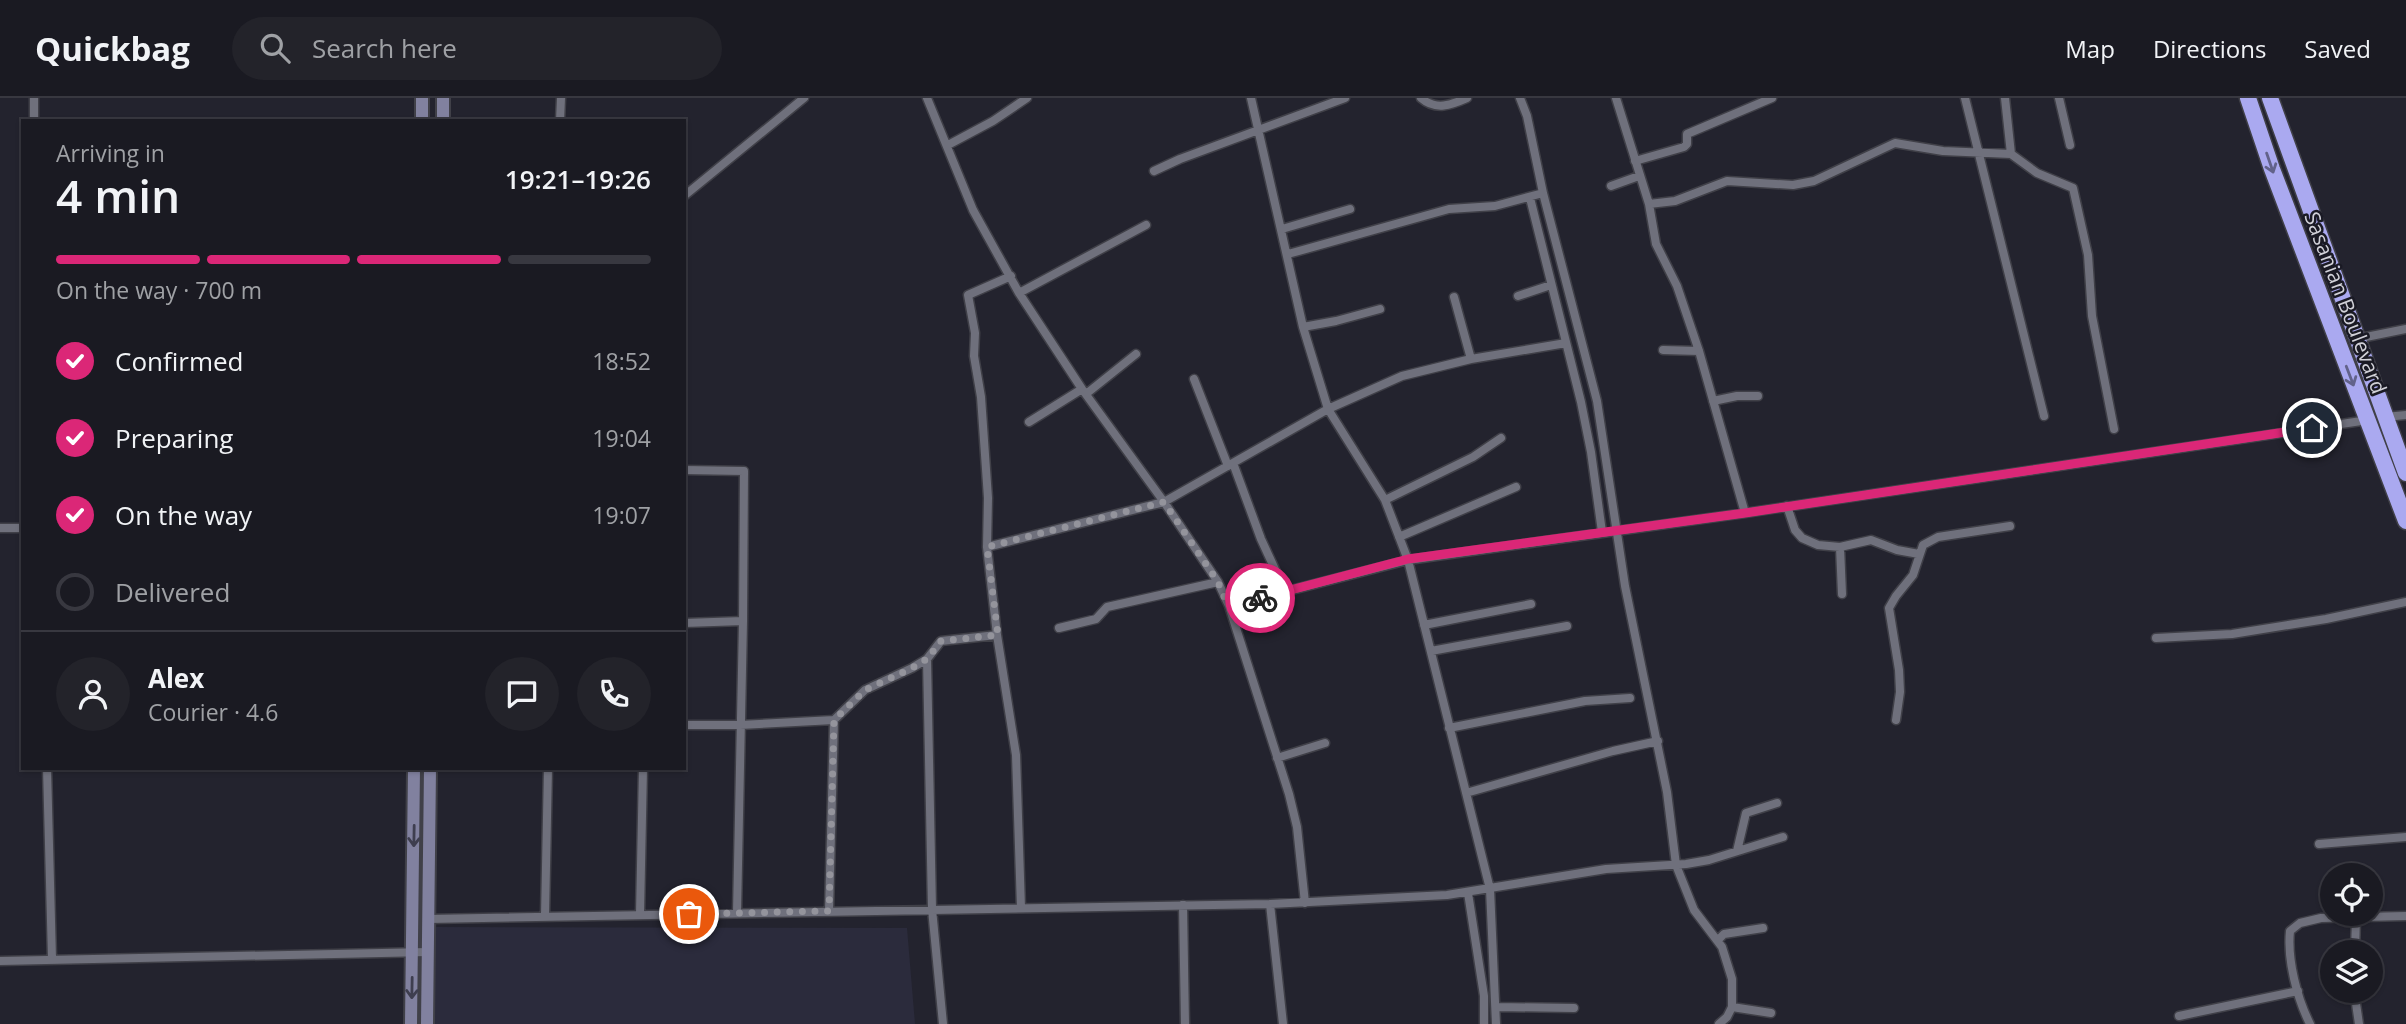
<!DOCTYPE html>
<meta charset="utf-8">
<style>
body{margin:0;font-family:"Open Sans",sans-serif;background:#23232a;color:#f1f3f6;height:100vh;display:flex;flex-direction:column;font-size:26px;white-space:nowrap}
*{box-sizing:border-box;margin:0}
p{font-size:23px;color:#9fa1a5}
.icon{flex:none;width:38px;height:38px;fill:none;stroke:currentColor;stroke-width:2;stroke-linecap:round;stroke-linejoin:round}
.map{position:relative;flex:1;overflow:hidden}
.side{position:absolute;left:21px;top:21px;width:665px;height:651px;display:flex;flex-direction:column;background:#1a1a22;border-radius:0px;box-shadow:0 2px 5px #0004,0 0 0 2px #383840}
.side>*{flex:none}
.buttons{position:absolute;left:2320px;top:765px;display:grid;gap:14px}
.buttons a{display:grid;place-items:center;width:63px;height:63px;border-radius:50%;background:#1a1a22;box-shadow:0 2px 5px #0004,0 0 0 2px #383840;font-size:35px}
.pin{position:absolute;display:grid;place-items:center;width:60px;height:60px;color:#fff;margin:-30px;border:4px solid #fff;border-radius:50%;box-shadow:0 2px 7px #0007}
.courier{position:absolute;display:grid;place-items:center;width:70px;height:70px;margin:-35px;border:5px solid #db2777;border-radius:50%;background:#fff;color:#222;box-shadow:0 2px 9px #0007}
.head em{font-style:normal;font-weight:600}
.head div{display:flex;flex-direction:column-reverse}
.head{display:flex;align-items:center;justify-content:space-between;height:119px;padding:0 35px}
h1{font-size:46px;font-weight:600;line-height:52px}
.bar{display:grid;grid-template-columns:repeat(4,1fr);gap:10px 7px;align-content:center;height:84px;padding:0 35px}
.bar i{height:9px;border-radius:5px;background:#383840}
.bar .active{background:#db2777}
.bar p{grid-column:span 4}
.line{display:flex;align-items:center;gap:18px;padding:0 35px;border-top:2px solid #383840}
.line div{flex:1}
.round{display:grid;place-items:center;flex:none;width:74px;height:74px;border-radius:37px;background:#23232a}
ol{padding:0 35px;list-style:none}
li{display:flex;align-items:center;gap:21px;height:77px}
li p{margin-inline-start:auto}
li .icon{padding:7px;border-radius:50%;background:#db2777;color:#fff;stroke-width:4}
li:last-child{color:#9fa1a5}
li i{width:38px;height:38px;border:4px solid #383840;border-radius:50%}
header{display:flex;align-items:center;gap:42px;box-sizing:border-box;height:98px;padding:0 35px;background:#1a1a22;border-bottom:2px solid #383840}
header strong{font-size:33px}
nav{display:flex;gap:38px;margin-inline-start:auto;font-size:24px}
.search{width:490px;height:63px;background:#23232a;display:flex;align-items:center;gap:18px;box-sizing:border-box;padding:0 24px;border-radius:38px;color:#9fa1a5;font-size:26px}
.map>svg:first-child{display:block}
.built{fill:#2b2b3c}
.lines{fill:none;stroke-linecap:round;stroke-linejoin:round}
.street-casing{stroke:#404048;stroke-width:11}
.secondary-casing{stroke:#404048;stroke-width:16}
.highway-casing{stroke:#404048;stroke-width:19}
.street{stroke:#6f707c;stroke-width:8}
.secondary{stroke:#81819f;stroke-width:12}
.highway{stroke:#aaa9f0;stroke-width:16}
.oneway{stroke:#62628a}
.oneway2{stroke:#3e3e4f}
.done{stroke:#94949c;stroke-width:7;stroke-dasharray:0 12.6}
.route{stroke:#db2777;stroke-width:9}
.labels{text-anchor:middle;stroke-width:5;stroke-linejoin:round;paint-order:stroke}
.street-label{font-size:21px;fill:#d1d1d8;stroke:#1a1a24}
</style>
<header>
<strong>Quickbag</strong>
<div class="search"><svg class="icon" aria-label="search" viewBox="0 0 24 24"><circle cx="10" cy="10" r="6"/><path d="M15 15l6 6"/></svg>Search here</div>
<nav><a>Map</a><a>Directions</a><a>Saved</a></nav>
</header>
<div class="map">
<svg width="2406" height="926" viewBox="0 0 2406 926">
<rect width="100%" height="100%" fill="#23232e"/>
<path class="built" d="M432,829L907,830L915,926H430Z"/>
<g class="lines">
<g class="street-casing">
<path id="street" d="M34,0V23
M927,0L973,112L1019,195L1082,291L1164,404L1218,484L1229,508L1289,696L1297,729L1305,805
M1251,0L1303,229L1328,311L1385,402L1408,462L1490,791L1496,926
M1421,0C1436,13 1451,7 1467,0
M1520,0L1527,18L1543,95L1597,303L1625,488L1667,694L1676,767L1694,812L1722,849L1732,881V909L1727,919L1719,926
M1616,0L1649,106L1656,146L1677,188L1699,253L1745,415
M1965,0L2044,318
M2005,0L2011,56
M2059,0L2070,47
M560,23L561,0
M948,47L993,23L1027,0
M1635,63L1684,49L1687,46V36L1772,0
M1154,73L1180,61L1345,0
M1611,88L1639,78
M684,98L804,0
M1530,100L1581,304L1591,354L1602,434
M1649,106L1675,103L1727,83L1793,87L1814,83L1895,45L1943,53L2011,56L2037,75L2073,90L2088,157L2092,218L2114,331
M1282,131L1350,111
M1288,156L1449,111L1495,108L1543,95
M1011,178L968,197L975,235L974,258L981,299L988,400L987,449L997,537L1016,657L1021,810
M1019,195L1146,127
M1518,198L1551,187
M1454,199L1471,261
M1303,229L1336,223L1380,211
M2356,241L2406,231
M1663,252L1699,253
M1194,281L1228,368
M1086,296L1136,256
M1713,303L1737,298H1758
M2385,319L2406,317
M1029,324L1082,291
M1233,365L1261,441L1285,493
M684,372L744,373L743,523L737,815
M1385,402L1473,359L1501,340
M1787,408L1795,432L1802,440L1818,447L1840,449L1871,442L1897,452L1919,456
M0,430H23
M1399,439L1516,389
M987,449L1164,404L1328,311L1402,278L1471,261L1566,245
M1840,449L1842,496
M1229,508L1408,462L1745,415L2368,322
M684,525L743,523
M1424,527L1531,506
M1059,530L1096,521L1107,509L1218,484
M2156,540L2232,536L2326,521L2406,504
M1431,553L1567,528
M927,561L932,811L943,926
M1896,622L1900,594L1899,572L1889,510L1896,498L1913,477L1923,447L1938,439L2010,428
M684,627H740L834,622L865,592L912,570L927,561L941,543L997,537
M1449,630L1585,603L1630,600
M1277,660L1325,645
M47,670L52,861
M1466,695L1613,653L1658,643
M2319,746L2406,739
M1737,753L1746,715L1777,705
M1468,795L1484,898V926
M1270,806L1283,926
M1183,807L1185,926
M829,813L834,622
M640,816L643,670
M545,818L548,670
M428,821L1270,806L1447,797L1606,771L1686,766L1709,762L1783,739
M1718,842L1724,836L1763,830
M2355,854L2356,819
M0,863L428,854
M2354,892L2359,926
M1497,909L1574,910
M1732,909L1771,915
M2179,918L2298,893
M2310,926C2297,900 2287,862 2290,833L2300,825L2321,820L2406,818"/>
</g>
<g class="secondary-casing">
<path id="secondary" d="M422,23V0
M443,23V0
M411,926L414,670
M427,926L430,670"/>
</g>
<g class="highway-casing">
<path id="highway" d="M2248,0L2272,71L2406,423
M2270,0L2406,375"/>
</g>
<use href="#street" class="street"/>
<use href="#secondary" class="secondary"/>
<use href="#highway" class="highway"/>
</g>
<defs><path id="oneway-shaft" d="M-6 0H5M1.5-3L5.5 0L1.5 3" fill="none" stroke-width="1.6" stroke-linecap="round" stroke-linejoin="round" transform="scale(1.75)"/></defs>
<g class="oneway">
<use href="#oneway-shaft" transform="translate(2270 65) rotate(71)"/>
<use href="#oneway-shaft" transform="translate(2350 278) rotate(69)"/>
</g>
<g class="oneway2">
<use href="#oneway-shaft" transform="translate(414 738) rotate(91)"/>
<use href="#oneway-shaft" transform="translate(412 890) rotate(91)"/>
</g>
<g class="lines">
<path class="done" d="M689,816L829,813L834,622L865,592L912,570L927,561L941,543L998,537L987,449L1164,404L1218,484L1228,508L1260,500"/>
<path class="route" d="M1260,500L1408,461L1745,415L2312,330"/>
</g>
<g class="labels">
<g class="street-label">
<text transform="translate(2345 205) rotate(69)" y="7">Sasanian Boulevard</text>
</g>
</g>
</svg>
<div class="buttons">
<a><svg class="icon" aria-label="locate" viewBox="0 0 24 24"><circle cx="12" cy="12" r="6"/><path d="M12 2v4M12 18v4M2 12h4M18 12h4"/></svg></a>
<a><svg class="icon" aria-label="layers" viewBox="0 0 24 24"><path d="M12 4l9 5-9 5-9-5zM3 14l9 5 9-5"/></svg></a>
</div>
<div class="pin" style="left:689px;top:816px;background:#ea580c"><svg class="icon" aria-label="bag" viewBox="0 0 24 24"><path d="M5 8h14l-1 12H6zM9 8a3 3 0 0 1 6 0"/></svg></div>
<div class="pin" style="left:2312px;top:330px;background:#1f2937"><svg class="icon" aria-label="home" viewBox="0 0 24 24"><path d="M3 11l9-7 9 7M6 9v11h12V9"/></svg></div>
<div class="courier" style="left:1260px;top:500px"><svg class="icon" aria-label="bike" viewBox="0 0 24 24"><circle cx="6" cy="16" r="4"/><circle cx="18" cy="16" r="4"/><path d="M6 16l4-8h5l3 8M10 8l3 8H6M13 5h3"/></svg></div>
<section class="side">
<div class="head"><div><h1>4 min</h1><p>Arriving in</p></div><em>19:21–19:26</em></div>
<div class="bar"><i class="active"></i><i class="active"></i><i class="active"></i><i></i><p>On the way · 700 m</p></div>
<ol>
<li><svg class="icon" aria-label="check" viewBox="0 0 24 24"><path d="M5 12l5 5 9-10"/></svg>Confirmed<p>18:52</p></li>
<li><svg class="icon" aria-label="check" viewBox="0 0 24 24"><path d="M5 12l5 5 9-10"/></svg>Preparing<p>19:04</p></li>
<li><svg class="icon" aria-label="check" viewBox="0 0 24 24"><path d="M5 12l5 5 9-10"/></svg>On the way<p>19:07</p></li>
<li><i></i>Delivered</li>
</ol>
<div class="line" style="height:126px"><a class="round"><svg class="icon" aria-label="person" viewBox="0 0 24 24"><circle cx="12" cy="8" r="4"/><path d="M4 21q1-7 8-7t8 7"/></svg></a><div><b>Alex</b><p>Courier · 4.6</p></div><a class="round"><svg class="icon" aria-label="chat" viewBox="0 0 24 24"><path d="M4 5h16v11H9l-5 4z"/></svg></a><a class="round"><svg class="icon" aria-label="phone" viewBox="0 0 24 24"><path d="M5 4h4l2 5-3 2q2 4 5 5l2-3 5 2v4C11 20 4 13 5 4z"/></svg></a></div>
</section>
</div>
